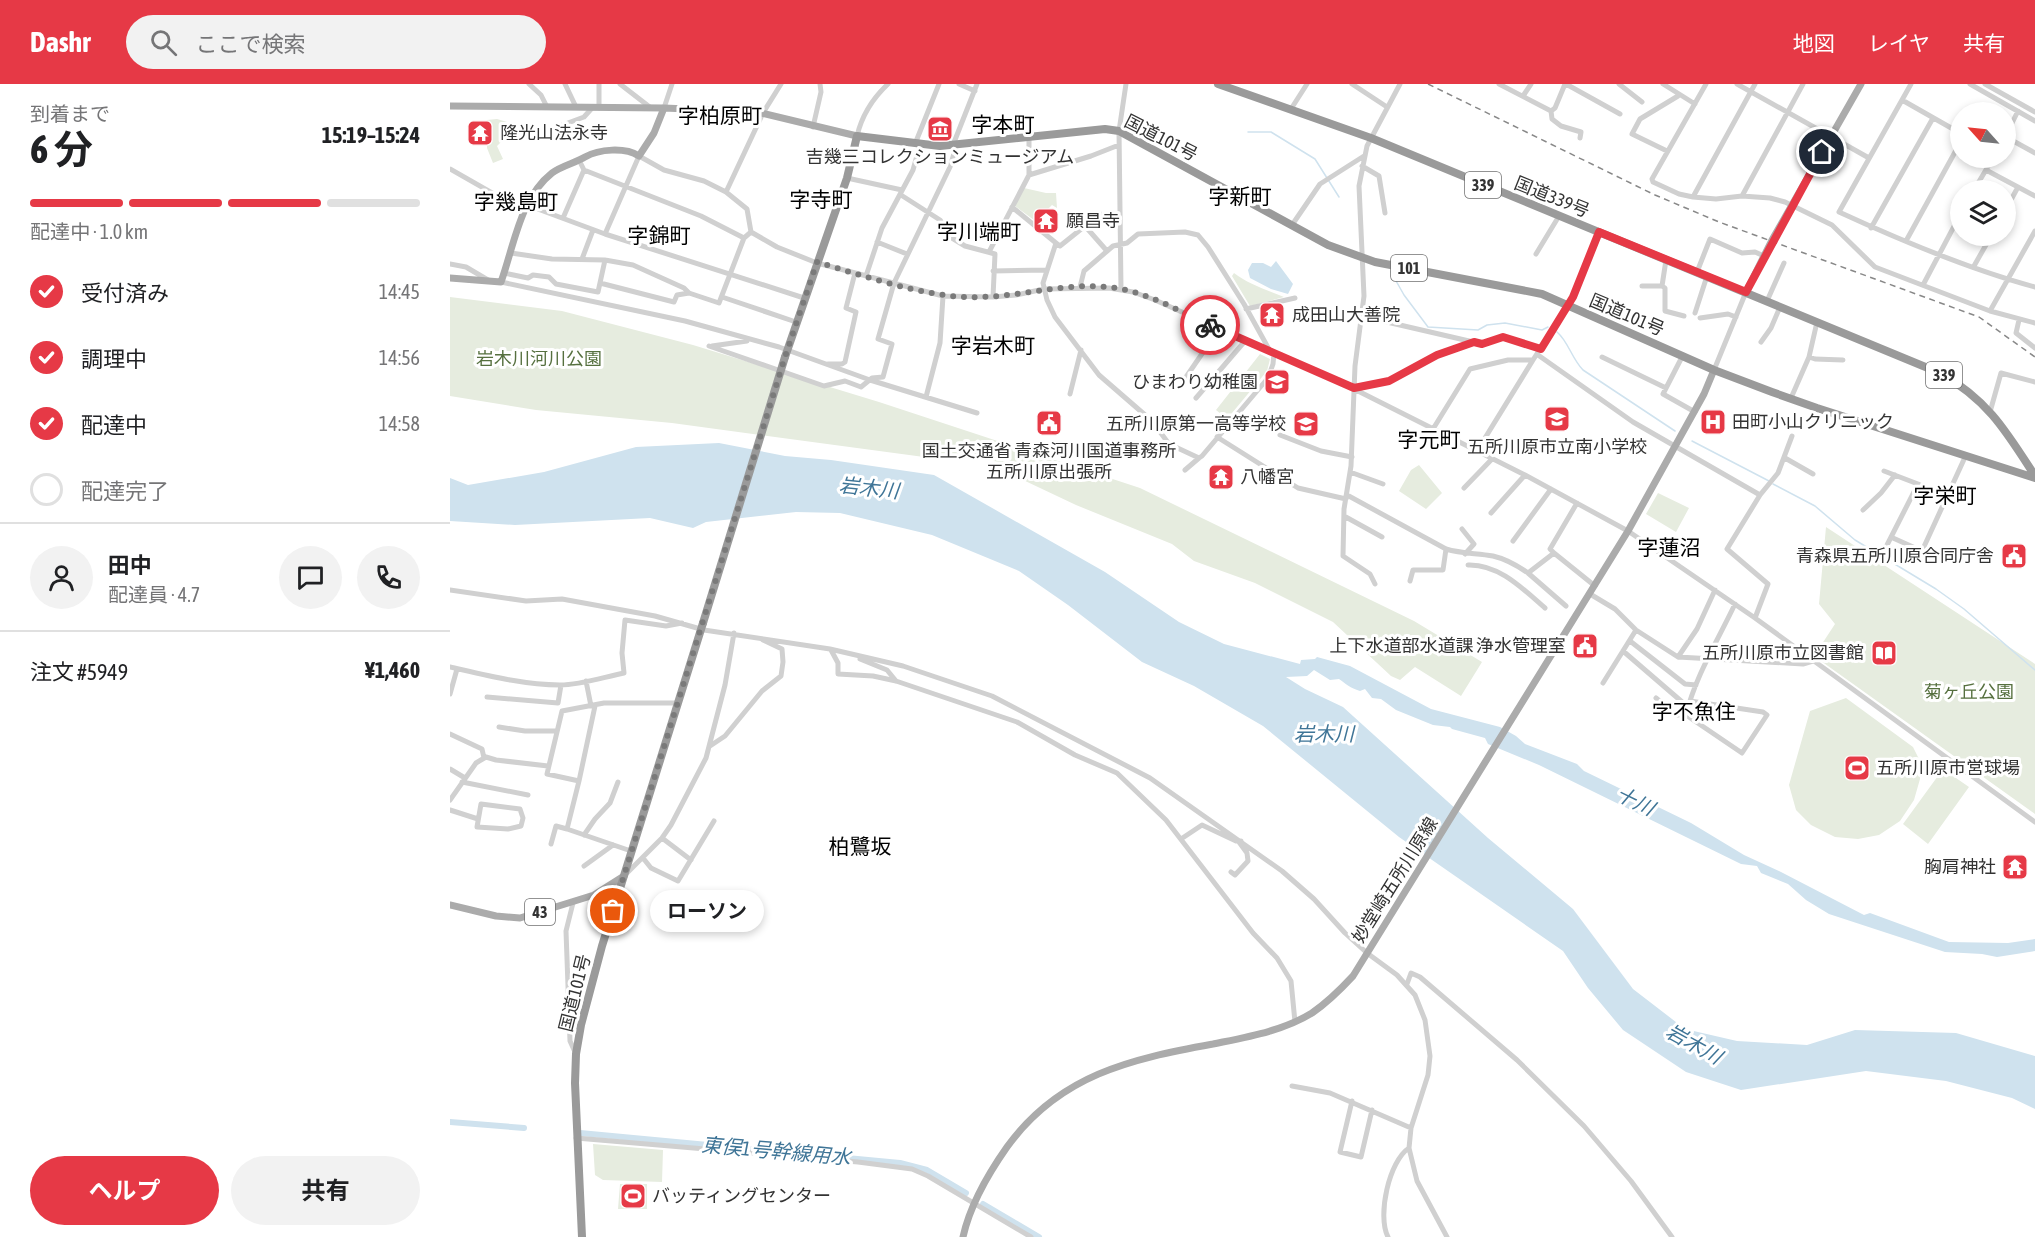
<!DOCTYPE html>
<html lang="ja">
<meta charset="utf-8">
<style>
body{margin:0;font-family:"Asap Condensed","Noto Sans JP",sans-serif;background:#f2f2f2;color:#202124;height:100vh;display:flex;flex-direction:column;font-size:22px;white-space:nowrap}
*{box-sizing:border-box;margin:0}
p{font-size:20px;color:#757577}
.icon{flex:none;width:33px;height:33px;fill:none;stroke:currentColor;stroke-width:2;stroke-linecap:round;stroke-linejoin:round}
.map{position:relative;flex:1;overflow:hidden}
.details{display:flex;flex-direction:column;background:#fff;width:450px}
.details>*{flex:none}
.needle{width:39px;rotate:297deg}
.controls{position:absolute;left:1500px;top:18px;display:grid;gap:12px}
.controls a{display:grid;place-items:center;width:66px;height:66px;border-radius:50%;background:#fff;box-shadow:0 3px 9px #0003;font-size:30px}
.pin{position:absolute;display:grid;place-items:center;width:51px;height:51px;color:#fff;margin:-26px;border:3px solid #fff;border-radius:50%;box-shadow:0 2px 6px #0007}
.courier{position:absolute;display:grid;place-items:center;width:60px;height:60px;margin:-30px;border:4px solid #e63946;border-radius:50%;background:#fff;color:#222;box-shadow:0 2px 8px #0007}
.bubble{position:absolute;height:42px;border-radius:21px;background:#fff;box-shadow:0 3px 9px #0003;font-size:20px;font-weight:700;line-height:42px;text-align:center}
.overview em{font-style:normal;font-weight:700}
.overview div{display:flex;flex-direction:column-reverse}
.overview{display:flex;align-items:center;justify-content:space-between;height:102px;padding:0 30px}
h1{font-size:39px;font-weight:700;line-height:45px}
.bar{display:grid;grid-template-columns:repeat(4,1fr);gap:9px 6px;align-content:center;height:72px;padding:0 30px}
.bar i{height:8px;border-radius:4px;background:#e0e0e0}
.bar .current{background:#e63946}
.bar p{grid-column:span 4}
.line{display:flex;align-items:center;gap:15px;padding:0 30px;border-top:2px solid #e0e0e0}
.line div{flex:1}
.round{display:grid;place-items:center;flex:none;width:63px;height:63px;border-radius:32px;background:#f2f2f2}
ol{padding:0 30px;list-style:none}
li{display:flex;align-items:center;gap:18px;height:66px}
li p{margin-inline-start:auto}
li .icon{padding:6px;border-radius:50%;background:#e63946;color:#fff;stroke-width:4}
li:last-child{color:#757577}
li i{width:33px;height:33px;border:3px solid #e0e0e0;border-radius:50%}
.cta{display:flex;gap:12px;margin-top:auto;padding:12px 30px}
.cta a{flex:1;height:69px;border-radius:36px;background:#e63946;color:#fff;font-size:24px;font-weight:700;line-height:69px;text-align:center}
.cta a+a{background:#f2f2f2;color:#202124}
header{display:flex;align-items:center;gap:36px;box-sizing:border-box;height:84px;padding:0 30px;background:#e63946;color:#fff}
header strong{font-size:28px}
nav{display:flex;gap:33px;margin-inline-start:auto;font-size:21px}
.search{width:420px;height:54px;background:#f2f2f2;display:flex;align-items:center;gap:15px;box-sizing:border-box;padding:0 21px;border-radius:33px;color:#757577;font-size:22px}
main{display:flex;flex:1;min-height:0}
.map>svg:first-child{display:block}
.green{fill:#e6ecdf}
.water{fill:#cfe2ee}
.lines{fill:none;stroke-linecap:round;stroke-linejoin:round}
.stream{stroke:#cfe2ee;stroke-width:1.5}
.canal{stroke:#cfe2ee;stroke-width:6}
.minor{stroke:#d0d0d0;stroke-width:5}
.major{stroke:#ababab;stroke-width:7}
.highway{stroke:#9a9a9a;stroke-width:8}
.rail{stroke:#888;stroke-width:1.5;stroke-dasharray:6 4.5;stroke-linecap:butt}
.highway-bridge{stroke:#9a9a9a;stroke-width:8}
.done{stroke:#7a7a7a;stroke-width:6;stroke-dasharray:0 10.8}
.route{stroke:#e63946;stroke-width:8}
.labels{text-anchor:middle;stroke-width:6;stroke-linejoin:round;paint-order:stroke}
.shield{fill:#fff;stroke:#707070;stroke-width:1.5}
.shield-label{font-size:16px;font-weight:bold;fill:#333}
.poi-label{font-size:18px;fill:#333;stroke:#fff;text-anchor:start}
.street-label{font-size:18px;fill:#333;stroke:#fff}
.park-label{font-size:18px;fill:#56703f;stroke:#fff}
.water-label{font-size:20px;font-style:italic;fill:#3f7597;stroke:#fff}
.quarter-label{font-size:21px;fill:#000;stroke:#fff}
</style>
<header>
<strong>Dashr</strong>
<div class="search"><svg class="icon" aria-label="search" viewBox="0 0 24 24"><circle cx="10" cy="10" r="6"/><path d="M15 15l6 6"/></svg>ここで検索</div>
<nav><a>地図</a><a>レイヤ</a><a>共有</a></nav>
</header>
<main>
<section class="details">
<div class="overview"><div><h1>6 分</h1><p>到着まで</p></div><em>15:19–15:24</em></div>
<div class="bar"><i class="current"></i><i class="current"></i><i class="current"></i><i></i><p>配達中 · 1.0 km</p></div>
<ol>
<li><svg class="icon" aria-label="check" viewBox="0 0 24 24"><path d="M5 12l5 5 9-10"/></svg>受付済み<p>14:45</p></li>
<li><svg class="icon" aria-label="check" viewBox="0 0 24 24"><path d="M5 12l5 5 9-10"/></svg>調理中<p>14:56</p></li>
<li><svg class="icon" aria-label="check" viewBox="0 0 24 24"><path d="M5 12l5 5 9-10"/></svg>配達中<p>14:58</p></li>
<li><i></i>配達完了</li>
</ol>
<div class="line" style="height:108px"><a class="round"><svg class="icon" aria-label="person" viewBox="0 0 24 24"><circle cx="12" cy="8" r="4"/><path d="M4 21q1-7 8-7t8 7"/></svg></a><div><b>田中</b><p>配達員 · 4.7</p></div><a class="round"><svg class="icon" aria-label="chat" viewBox="0 0 24 24"><path d="M4 5h16v11H9l-5 4z"/></svg></a><a class="round"><svg class="icon" aria-label="phone" viewBox="0 0 24 24"><path d="M5 4h4l2 5-3 2q2 4 5 5l2-3 5 2v4C11 20 4 13 5 4z"/></svg></a></div>
<div class="line" style="height:78px"><div>注文 #5949</div><b>¥1,460</b></div>
<div class="cta"><a>ヘルプ</a><a>共有</a></div>
</section>
<div class="map">
<svg width="1585" height="1153" viewBox="0 0 1585 1153">
<rect width="100%" height="100%" fill="#fff"/>
<path class="green" d="M47,35L57,38L61,48L47,62L53,75L43,79L37,64V36Z
M574,104L596,109H606L607,124L602,121L598,125L592,126L584,136L565,122Z
M784,189C798,200 817,206 834,213L800,222L782,192Z
M0,213L112,227L243,261L429,318L690,404L964,537L1032,578L1011,612L965,583L950,596L941,592L883,538L805,499L744,477L722,460L626,421L571,395L574,384L535,375L474,373L222,339L86,326L0,312Z
M810,270L820,275L817,287L777,335L766,326Z
M969,381L992,409L976,425L949,407L961,386Z
M1208,409L1239,424L1226,448L1196,430Z
M1376,443L1585,580V730L1364,572L1385,540L1369,520Z
M1396,614L1463,663L1469,675L1470,695L1464,716L1450,737L1429,751L1408,755L1385,753L1361,741L1346,726L1339,701L1360,627Z
M1493,685L1519,703L1478,760L1453,740Z
M143,1060L213,1066L212,1098L153,1096L145,1091Z
M170,1100H197V1125H168Z"/>
<path class="water" d="M826,177L843,200L838,210L821,205L800,194L798,186L802,179H813L821,183Z
M269,359L335,372L381,376L484,391L655,488L729,538L774,560L850,580L851,576L865,575L867,573L900,582L981,625L1050,643L1066,652L1075,660L1127,680L1134,687L1241,739L1294,771L1331,788L1414,831L1420,829L1499,858L1558,859L1585,855V867L1547,873L1532,870L1495,868L1379,830L1356,816L1338,800L1311,789L1307,782L1291,780L1089,681L1038,660L1035,654L1002,645L1000,643L983,641L946,626L931,615L922,614L915,605L910,607C900,604 896,600 889,595L880,596L864,586L857,592L836,593L855,605L893,623L1038,754L1123,825L1183,905L1235,945L1287,957L1357,961L1405,946L1506,949L1585,972V1025L1562,1014L1496,997L1416,987L1291,1006L1236,988L1173,946L1138,904L1113,867L949,753L813,642L744,602L692,578L618,521L569,487L482,451L390,429L346,428L256,438L243,444L200,434L65,441L0,437V394L18,401L94,388L186,363Z"/>
<g class="lines">
<path class="stream" d="M798,48H821L865,75L889,113
M941,188L954,211L978,243L1028,246L1037,241L1055,239L1092,246L1098,243
M1107,248C1118,257 1122,275 1133,286L1225,347
M1242,357L1319,397
M1323,400L1365,422L1405,456L1486,505L1514,525L1585,586"/>
<path class="canal" d="M0,1038L74,1044
M130,1049L450,1079L477,1086L516,1109
M533,1120L589,1153"/>
<path class="minor" d="M79,0L91,11L97,23
M115,0L126,23
M170,0L201,24
M331,0L313,29L276,108L297,125L301,148L327,163L367,179L493,212L543,213L566,211L594,205L659,204L683,208L705,216L904,305L1075,391L1178,447L1305,534L1585,738
M509,0L525,7
M902,0L937,23
M1049,0L1101,27L1105,24L1115,0
M1116,0L1170,30
M1169,0L1192,18
M1213,0L1245,20
M1256,0L1202,95L1203,98L1229,110L1243,113L1266,115L1292,112L1320,114L1335,118L1382,141L1425,183L1540,227L1585,239
M1287,0L1419,74
M1520,0L1585,37
M1535,0L1585,28
M1073,12L1081,0
M1452,16L1461,0
M149,24V0
M214,24L222,0
M841,25L857,0
M1101,27L1102,35L1111,42L1131,48L1130,54
M363,43L371,8L370,0
M99,46L134,33L143,23
M1510,49L1452,16L1389,128C1452,157 1518,185 1585,203
M1556,51L1568,27
M407,52C412,31 422,15 438,0
M1556,53L1585,69
M465,60L489,0
M1217,67L1182,50L1190,35L1228,12
M129,76L134,86L251,132L294,154
M912,82L929,92L935,129
M0,85L67,123L76,124
M1536,86L1585,112
M579,91L641,72L669,61
M397,94L452,106
M1524,106L1543,74
M451,111L490,136L502,154L515,162L545,170L543,213
M1292,112L1353,0
M1243,113L1305,0
M77,121L155,150L354,214
M562,123L606,159L593,199L597,216L605,233L649,291L702,337L719,360L749,374L752,372L818,294L823,280L824,269
M1556,125L1568,103
M113,134L134,86
M842,141L870,100L914,72
M635,142L657,167
M1421,144L1483,34
M155,150L189,72L214,86L254,97L276,108
M1456,157L1510,59
M427,158L457,170
M606,159L610,162L650,130
M539,168L579,91V52
M61,169L102,175L155,176L183,181L234,204L239,209
M1086,170L1109,132
M132,175L143,146
M1216,176L1212,202L1215,204V227L1234,232
M0,180L16,183L38,196
M1524,182L1541,152
M543,187L597,186
M1247,188L1260,155L1292,169L1305,168L1314,172
M54,189L78,194L83,191L99,193L106,200L148,208L155,176
M416,192L432,144L463,86L470,61
M51,198L235,237L329,263L420,296L527,329
M150,199L224,218L227,211L239,209L269,219L294,154L301,148
M1473,201L1510,131
M1192,202H1212
M630,203L634,187L663,162L677,159L688,150L735,148L748,151L758,163L794,220L820,267
M671,205L669,47L676,0
M272,213L346,238
M1317,217L1334,179
M796,225L845,214
M1540,227L1585,147
M1245,229L1257,192
M911,232L1032,260L1053,253L1091,265
M1250,234L1278,230L1286,233
M1569,236L1566,249L1585,264
M1311,258L1321,244L1330,223
M259,262L374,302L395,297L411,303L422,294L433,293L442,260L428,255L444,199L500,83L505,66L503,61L527,0
M262,262L297,257
M1088,271L1183,338L1310,411L1277,465L1318,500L1305,534
M1233,271L1213,310L1245,328
M1152,273L1216,304
M1359,273L1365,275L1393,276
M378,280H392L395,278L406,228L396,224L405,189
M1264,286L1296,208
M734,296L769,245
M904,305L939,297L987,271L1022,259
M620,310L631,266
M476,313L490,259L493,212
M746,314L795,257
M1341,314L1359,273L1367,238
M1540,328L1551,289L1585,298
M983,345L1020,285L1058,276H1083L1123,213L1149,148
M830,351L871,367L902,373
M767,353L848,404L896,415
M1027,367L1083,276
M1335,374L1363,390
M735,386L749,374
M1434,387L1468,400L1495,415
M900,388L933,400
M1014,404L1042,375
M897,411L996,465C1012,470 1027,469 1043,472C1056,475 1068,482 1078,489L1104,469L1145,502
M1310,411L1328,389L1342,352
M1413,426L1431,409L1445,391
M1041,429L1075,391
M894,432L932,453
M1012,445L1024,460L1015,470
M1443,454L1472,467L1516,371
M1063,457L1101,405
M1436,463L1468,400
M1104,469L1100,465L1127,419
M1018,481C1049,480 1073,505 1095,524
M1078,489L1116,522
M960,497L963,486H993L996,465
M925,500L920,490L893,472L894,425L901,382L905,282L914,212L909,102L917,62L950,0
M0,506L76,517L112,515L205,532L254,546L380,565L453,582L542,612L700,694L832,787L864,815L895,849L917,869L947,891L965,911L975,936L980,972L978,991L961,1044L959,1064L967,1097L997,1153
M1140,510L1165,525L1186,546L1228,573L1353,580L1363,577
M1180,557L1235,600L1246,601
M381,566L388,579V590L423,592L446,597L567,638L625,671L667,689L716,736L803,849L827,874L841,897L845,938
M1173,567L1238,623
M1228,573L1247,545L1265,506
M410,575L437,586L446,597
M0,583C35,591 74,601 110,601C131,601 154,593 174,589L172,569L175,536L216,542L232,539
M136,597L141,622
M1153,599L1186,546
M0,610L7,585
M37,613L108,619L111,601
M1206,614L1226,631H1236
M1240,617L1313,628L1317,631L1292,669L1236,631C1245,593 1268,556 1285,520
M49,643L75,647H107
M0,650L32,665L34,674
M260,662L275,652L312,607L331,592L333,578L332,565L313,556
M0,685L15,694
M129,697L145,622
M12,698L78,711
M0,716L26,679L36,673L46,676L98,682
M31,720L70,725L73,734L71,742L58,745L27,743Z
M0,726L28,735
M134,751L145,735L160,719L168,698
M212,754L241,776
M731,755L752,741L786,757H791
M101,760L106,742L117,745
M181,767L117,745L129,697L97,690L112,627L154,619H228
M193,774L201,784L228,797L264,737
M134,782L163,761
M781,788L785,791L798,777L797,769L789,758
M175,791L212,754L221,741L256,674L275,601L284,549
M123,819L116,847L120,957L125,968
M957,900L961,889L970,893L1067,976L1134,1042L1181,1097L1222,1153
M842,1002L880,1009L961,1044
M902,1017L890,1068L911,1073L922,1026
M126,1054L408,1078L462,1085L478,1092L581,1153
M938,1153C927,1132 939,1077 959,1064"/>
<path class="major" d="M0,22L214,24L307,28L407,52
M0,194L51,198C64,162 70,114 102,89C111,82 125,79 135,73C149,65 175,63 189,72L204,49L214,24
M1296,208L1322,156L1411,0
M0,821L46,832L70,834L144,811L174,792
M513,1153C520,1121 538,1090 557,1063C609,991 680,975 763,960C797,953 833,947 862,929C878,918 890,906 903,892L1178,447L1254,310L1264,286"/>
<path class="highway" d="M768,0L921,54L1490,289C1538,316 1556,347 1585,392
M335,273L397,94L407,52L490,62L655,45L669,47L878,161L925,178L1092,210L1264,286L1322,308L1367,324L1585,394
M132,1153L125,999L126,970L131,941L152,862L253,539"/>
<path class="rail" d="M978,0L1205,111L1269,138L1529,233L1585,273"/>
<path class="highway-bridge" d="M253,539L335,273"/>
</g>
<g class="lines">
<path class="done" d="M163,827L335,273L367,178C411,191 472,212 517,213C569,215 620,195 671,205C702,211 731,228 760,241"/>
<path class="route" d="M760,241L904,304L939,297L987,271L1024,258L1032,260L1053,253L1091,265L1123,213L1149,148L1296,208L1372,68"/>
</g>
<defs>
<g id="museum-square" transform="scale(1.35)"><rect x="-9" y="-9" width="18" height="18" rx="4" fill="#e63946" stroke="#fff"/><path d="M0-6L6-3V-2H-6V-3ZM-5-1h2V3h-2ZM-1-1h2V3h-2ZM3-1h2V3H3ZM-6 4H6V6H-6Z" fill="#fff"/></g>
<g id="temple-square" transform="scale(1.35)"><rect x="-9" y="-9" width="18" height="18" rx="4" fill="#e63946" stroke="#fff"/><path d="M0-6L5-2H3V0L6.5 2.5H4V6H1.5V3h-3V6H-4V2.5H-6.5L-3 0V-2H-5Z" fill="#fff"/></g>
<g id="school-square" transform="scale(1.35)"><rect x="-9" y="-9" width="18" height="18" rx="4" fill="#e63946" stroke="#fff"/><path d="M0-5L7-2L0 1L-7-2ZM-4 1L0 2.5L4 1V4Q0 6-4 4Z" fill="#fff"/></g>
<g id="hospital-square" transform="scale(1.35)"><rect x="-9" y="-9" width="18" height="18" rx="4" fill="#e63946" stroke="#fff"/><path d="M-5-5h3v3.5h4V-5h3V5h-3V1.5h-4V5h-3Z" fill="#fff"/></g>
<g id="civic-square" transform="scale(1.35)"><rect x="-9" y="-9" width="18" height="18" rx="4" fill="#e63946" stroke="#fff"/><path d="M-.6-6.5H3V-4.5H.6V-3L4-1V1h2V6H-6V1h2V-1L-.6-3ZM-1.2 2.5V6h2.4V2.5Z" fill="#fff"/></g>
<g id="library-square" transform="scale(1.35)"><rect x="-9" y="-9" width="18" height="18" rx="4" fill="#e63946" stroke="#fff"/><path d="M-6-4Q-3-5.5-.7-3.5V5Q-3 3-6 4ZM6-4Q3-5.5 .7-3.5V5Q3 3 6 4Z" fill="#fff"/></g>
<g id="stadium-square" transform="scale(1.35)"><rect x="-9" y="-9" width="18" height="18" rx="4" fill="#e63946" stroke="#fff"/><path d="M0-5a6.5 5 0 1 0 0 10a6.5 5 0 1 0 0-10ZM-3.5-1.8h7v3.6h-7Z" fill="#fff"/></g>
</defs>
<g fill-rule="evenodd">
<use href="#museum-square" x="490" y="45"/>
<use href="#temple-square" x="30" y="49"/>
<use href="#temple-square" x="596" y="137"/>
<use href="#temple-square" x="822" y="231"/>
<use href="#school-square" x="827" y="298"/>
<use href="#school-square" x="1107" y="335"/>
<use href="#hospital-square" x="1263" y="338"/>
<use href="#civic-square" x="599" y="339"/>
<use href="#school-square" x="856" y="340"/>
<use href="#temple-square" x="771" y="393"/>
<use href="#civic-square" x="1564" y="472"/>
<use href="#civic-square" x="1135" y="562"/>
<use href="#library-square" x="1434" y="569"/>
<use href="#stadium-square" x="1407" y="684"/>
<use href="#temple-square" x="1565" y="783"/>
<use href="#stadium-square" x="183" y="1112"/>
</g>
<g class="labels">
<g class="shield">
<rect x="1015" y="88" width="36" height="26" rx="4.5"/>
<rect x="941" y="171" width="36" height="26" rx="4.5"/>
<rect x="1476" y="278" width="36" height="26" rx="4.5"/>
<rect x="75" y="815" width="30" height="26" rx="4.5"/>
</g>
<g class="shield-label">
<text x="1033" y="107">339</text>
<text x="959" y="190">101</text>
<text x="1494" y="297">339</text>
<text x="90" y="834">43</text>
</g>
<g class="poi-label">
<text x="50" y="55">隆光山法永寺</text>
<text x="490" y="79" text-anchor="middle">吉幾三コレクションミュージアム</text>
<text x="616" y="143">願昌寺</text>
<text x="842" y="237">成田山大善院</text>
<text x="808" y="304" text-anchor="end">ひまわり幼稚園</text>
<text x="1282" y="344">田町小山クリニック</text>
<text x="836" y="346" text-anchor="end">五所川原第一高等学校</text>
<text x="1107" y="369" text-anchor="middle">五所川原市立南小学校</text>
<text x="599" y="373" text-anchor="middle">国土交通省 青森河川国道事務所<tspan x="599" dy="21">五所川原出張所</tspan></text>
<text x="790" y="399">八幡宮</text>
<text x="1544" y="478" text-anchor="end">青森県五所川原合同庁舎</text>
<text x="1116" y="568" text-anchor="end">上下水道部水道課 浄水管理室</text>
<text x="1414" y="575" text-anchor="end">五所川原市立図書館</text>
<text x="1426" y="690">五所川原市営球場</text>
<text x="1546" y="789" text-anchor="end">胸肩神社</text>
<text x="202" y="1118">バッティングセンター</text>
</g>
<g class="street-label">
<text transform="translate(711 54) rotate(27)" y="6">国道101号</text>
<text transform="translate(1102 113) rotate(22)" y="6">国道339号</text>
<text transform="translate(1177 231) rotate(23)" y="6">国道101号</text>
<text transform="translate(945 796) rotate(-58)" y="6">妙堂崎五所川原線</text>
<text transform="translate(125 909) rotate(-76)" y="6">国道101号</text>
</g>
<g class="park-label">
<text x="89" y="281">岩木川河川公園</text>
<text x="1519" y="614">菊ヶ丘公園</text>
</g>
<g class="water-label">
<text transform="translate(419 404) rotate(6)" y="7">岩木川</text>
<text x="874" y="657">岩木川</text>
<text transform="translate(1185 717) rotate(26)" y="7">十川</text>
<text transform="translate(1244 960) rotate(29)" y="7">岩木川</text>
<text transform="translate(326 1067) rotate(5)" y="7">東俣1号幹線用水</text>
</g>
<g class="quarter-label">
<text x="270" y="39">字柏原町</text>
<text x="553" y="48">字本町</text>
<text x="790" y="120">字新町</text>
<text x="371" y="123">字寺町</text>
<text x="66" y="125">字幾島町</text>
<text x="529" y="155">字川端町</text>
<text x="209" y="159">字錦町</text>
<text x="543" y="269">字岩木町</text>
<text x="979" y="363">字元町</text>
<text x="1495" y="419">字栄町</text>
<text x="1219" y="471">字蓮沼</text>
<text x="1244" y="635">字不魚住</text>
<text x="410" y="770">柏鷺坂</text>
</g>
</g>
</svg>
<div class="controls">
<a><svg class="needle" viewBox="-14 -14 28 28"><path d="M0-13l5 13h-10z" fill="#e53935"/><path d="M0 13l5-13h-10z" fill="#757577"/></svg></a>
<a><svg class="icon" aria-label="layers" viewBox="0 0 24 24"><path d="M12 4l9 5-9 5-9-5zM3 14l9 5 9-5"/></svg></a>
</div>
<div class="pin" style="left:163px;top:827px;background:#ea580c"><svg class="icon" aria-label="bag" viewBox="0 0 24 24"><path d="M5 8h14l-1 12H6zM9 8a3 3 0 0 1 6 0"/></svg></div>
<div class="pin" style="left:1372px;top:68px;background:#1f2937"><svg class="icon" aria-label="home" viewBox="0 0 24 24"><path d="M3 11l9-7 9 7M6 9v11h12V9"/></svg></div>
<div class="courier" style="left:760px;top:241px"><svg class="icon" aria-label="bike" viewBox="0 0 24 24"><circle cx="6" cy="16" r="4"/><circle cx="18" cy="16" r="4"/><path d="M6 16l4-8h5l3 8M10 8l3 8H6M13 5h3"/></svg></div>
<div class="bubble" style="left:200px;top:806px;width:114px">ローソン</div>
</div>
</main>
